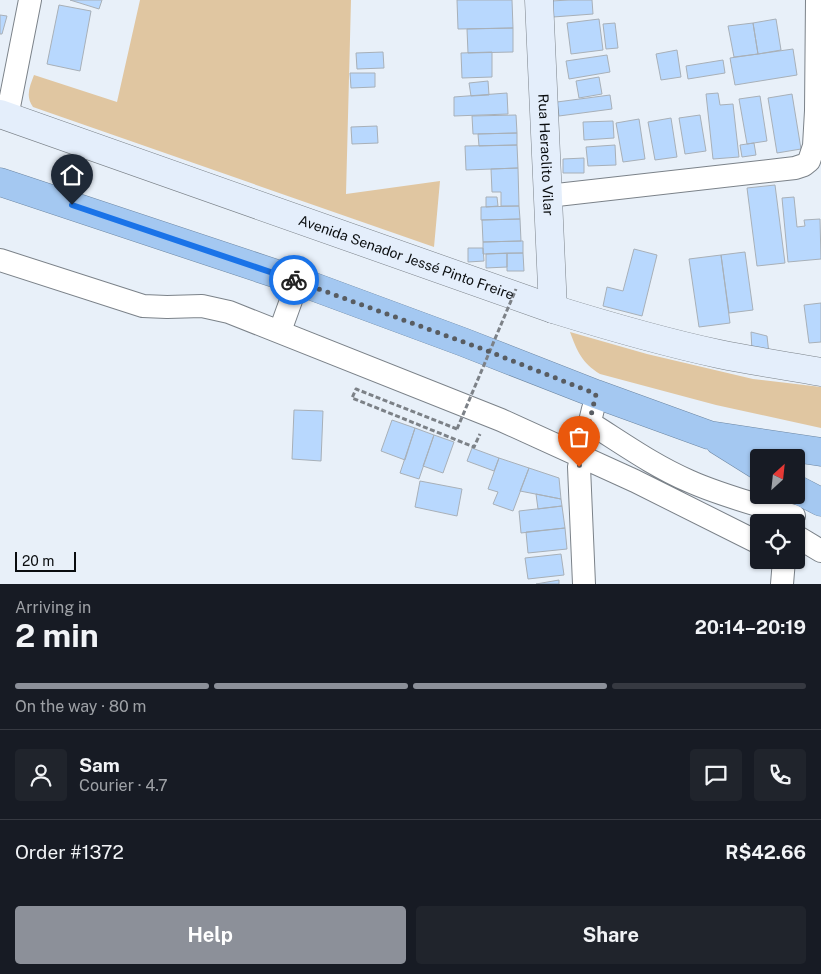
<!DOCTYPE html>
<meta charset="utf-8">
<style>
body{margin:0;font-family:"Public Sans",sans-serif;background:#20242c;color:#f1f3f6;height:100vh;display:flex;flex-direction:column;font-size:19px;white-space:nowrap}
*{box-sizing:border-box;margin:0}
p{font-size:16px;color:#9ea1a6}
.icon{flex:none;width:28px;height:28px;fill:none;stroke:currentColor;stroke-width:2;stroke-linecap:round;stroke-linejoin:round}
.map{position:relative;height:584px;overflow:hidden}
.drawer{display:flex;flex-direction:column;background:#171b24;flex:1}
.drawer>*{flex:none}
.needle{width:32px;rotate:27deg}
.tools{position:absolute;left:750px;top:449px;display:grid;gap:10px}
.tools a{display:grid;place-items:center;width:55px;height:55px;border-radius:5px;background:#171b24;box-shadow:0 1px 4px #0004;font-size:25px}
.scale{position:absolute;left:15px;bottom:12px;width:61px;box-sizing:border-box;padding-left:5px;border:2px solid #0a0d0f;border-top:0;font-size:14px;line-height:18px;white-space:nowrap;color:#0a0d0f;-webkit-text-stroke:4px #e8f0f9;paint-order:stroke}
.pin{position:absolute;display:grid;place-items:center;width:42px;height:42px;color:#fff;margin:-51px -21px;border-radius:50% 50% 50% 0;rotate:-45deg;box-shadow:0 0 5px #0007}
.pin .icon{rotate:45deg}
.courier{position:absolute;display:grid;place-items:center;width:50px;height:50px;margin:-25px;border:4px solid #1a73e8;border-radius:50%;background:#fff;color:#222;box-shadow:0 1px 6px #0007}
.summary em{font-style:normal;font-weight:700}
.summary div{display:flex;flex-direction:column-reverse}
.summary{display:flex;align-items:center;justify-content:space-between;height:85px;padding:0 15px}
h1{font-size:32px;font-weight:700;line-height:38px}
.bar{display:grid;grid-template-columns:repeat(4,1fr);gap:8px 5px;align-content:center;height:60px;padding:0 15px}
.bar i{height:6px;border-radius:4px;background:#363941}
.bar .on{background:#8c9099}
.bar p{grid-column:span 4}
.line{display:flex;align-items:center;gap:12px;padding:0 15px;border-top:1px solid #363941}
.line div{flex:1}
.round{display:grid;place-items:center;flex:none;width:52px;height:52px;border-radius:5px;background:#20242c}
.action{display:flex;gap:10px;margin-top:auto;padding:10px 15px}
.action a{flex:1;height:58px;border-radius:5px;background:#8c9099;color:#fff;font-size:20px;font-weight:700;line-height:58px;text-align:center}
.action a+a{background:#20242c;color:#f1f3f6}
.map>svg:first-child{display:block}
.green{fill:#e0c6a1}
.building{fill:#b8d8fe;stroke:#a8b0b8}
.lines{fill:none;stroke-linecap:round;stroke-linejoin:round}
.street-casing{stroke:#7b8289;stroke-width:24}
.secondary-casing{stroke:#7b8289;stroke-width:29}
.highway-casing{stroke:#6e87a2;stroke-width:29}
.path{stroke:#7c8187;stroke-width:3;stroke-dasharray:5 2.5;stroke-linecap:butt}
.street{stroke:#fff;stroke-width:22}
.secondary{stroke:#e4eefb;stroke-width:28}
.highway{stroke:#a4c8f1;stroke-width:28}
.path-bridge{stroke:#7c8187;stroke-width:3;stroke-dasharray:5 2.5;stroke-linecap:butt}
.done{stroke:#585c61;stroke-width:5;stroke-dasharray:0 9}
.route{stroke:#1a73e8;stroke-width:6}
.labels{text-anchor:middle;stroke-width:4;stroke-linejoin:round;paint-order:stroke}
.street-label{font-size:14px;fill:#0a0d0f;stroke:#e8f0f9}
</style>
<div class="map">
<svg width="821" height="584" viewBox="0 0 821 584">
<rect width="100%" height="100%" fill="#e8f0f9"/>
<path class="green" d="M140,0H351L346,194L440,181L434,247L33,107C25,96 30,86 34,75L117,102Z
M570,332L647,354L753,379L821,387V428L716,405L600,374C582,363 577,351 570,332Z"/>
<path class="building" d="M70,0H102L99,9Z
M457,0H512L513,28L458,29Z
M569,0H592L593,14L553,17L551,1Z
M59,5L91,11L80,71L47,64Z
M0,15L7,16L2,34H0Z
M599,19L603,50L571,54L567,23Z
M776,19L781,50L758,54L753,23Z
M615,23L618,48L606,49L603,24Z
M753,23L758,54L734,57L728,26Z
M513,28V52L468,53L467,29Z
M793,49L797,75L735,85L730,58Z
M677,50L681,77L661,80L656,54Z
M383,52L384,68L357,69L356,53Z
M492,52V77L462,78L461,53Z
M607,55L610,72L569,79L566,61Z
M723,60L725,73L688,79L686,66Z
M350,73H375V87L351,88Z
M599,77L602,94L579,98L576,81Z
M488,81L489,95L471,96L469,83Z
M507,93L508,114L454,116V97Z
M718,93L720,105L733,104L739,157L713,159L706,94Z
M792,94L801,149L777,153L768,98Z
M610,95L612,109L559,116L557,102Z
M760,96L767,141L747,144L739,99Z
M516,115L517,133L473,134L472,116Z
M700,115L706,151L685,154L679,118Z
M671,118L677,157L655,160L648,122Z
M639,119L645,159L623,162L616,123Z
M613,121L614,138L584,140L583,122Z
M377,126L378,143L352,144L351,127Z
M517,133V145L479,146L478,134Z
M754,143L756,155L742,157L740,145Z
M517,145L518,168L466,170L465,146Z
M615,145L616,165L588,166L586,147Z
M584,158V173H563V159Z
M518,168L519,206H501V192H492L491,169Z
M775,185L785,263L757,266L747,188Z
M486,197H497L498,206L486,207Z
M794,197L797,227L805,226L804,220L820,219L821,259L788,262L782,198Z
M519,206L520,219L481,220V207Z
M520,219L521,241L483,242L482,220Z
M521,241H523V253L483,254V242Z
M468,248H483L484,261L468,262Z
M634,249L657,255L642,316L603,306L607,287L623,291Z
M745,252L753,310L729,313L721,255Z
M507,253V267L486,268V254Z
M507,253H523L524,271H507Z
M721,255L730,323L699,327L689,259Z
M821,303V342L809,343L804,305Z
M751,332L767,336L769,354L752,351Z
M294,410L323,411L321,461L292,459Z
M392,420L415,428L405,460L381,451Z
M415,428L434,435L419,479L400,473Z
M434,435L454,442L443,473L423,466Z
M472,448L499,458L494,471L467,461Z
M499,458L529,468L513,511L493,504L498,492L488,489Z
M529,468L559,478L561,499L520,491Z
M420,481L462,489L457,516L415,507Z
M536,494L561,499L562,506L538,509Z
M562,506L565,528L521,533L519,511Z
M565,528L567,549L528,553L526,532Z
M561,554L564,575L528,579L525,558Z
M559,580V584H536Z"/>
<g class="lines">
<g class="street-casing">
<path id="street" d="M7,117L30,0
M548,196L795,168L804,165L809,161L814,146L816,111L817,0
M0,260L143,306L167,307L202,306L229,312L501,420L635,481L759,543
M280,331L298,281
M590,423C622,443 654,466 689,481C722,496 759,505 794,516
M796,536L821,551
M584,584L579,467L593,409
M782,584L784,560"/>
</g>
<g class="secondary-casing">
<g id="secondary">
<path id="s1" d="M539,0L553,309"/>
<path id="s2" d="M0,114L553,309C608,326 663,342 719,354C753,361 787,366 821,372"/>
</g>
</g>
<g class="highway-casing">
<path id="highway" d="M0,182L298,281L463,342L596,394L709,435L821,452
M719,441L759,466
M796,489L821,502"/>
</g>
<path class="path" d="M457,429L356,389L352,398L474,447L480,434"/>
<use href="#street" class="street"/>
<use href="#secondary" class="secondary"/>
<use href="#highway" class="highway"/>
<path class="path-bridge" d="M457,429L516,289"/>
</g>
<g class="lines">
<path class="done" d="M294,280L480,348L596,394L579,467"/>
<path class="route" d="M72,205L294,280"/>
</g>
<g class="labels">
<g class="street-label">
<text dy="5" stroke="none"><textPath href="#s1" startOffset="155">Rua Heraclito Vilar</textPath></text>
<text dy="5" stroke="none"><textPath href="#s2" startOffset="431">Avenida Senador Jessé Pinto Freire</textPath></text>
</g>
</g>
</svg>
<div class="tools">
<a><svg class="needle" viewBox="-14 -14 28 28"><path d="M0-13l5 13h-10z" fill="#e53935"/><path d="M0 13l5-13h-10z" fill="#9ea1a6"/></svg></a>
<a><svg class="icon" aria-label="locate" viewBox="0 0 24 24"><circle cx="12" cy="12" r="6"/><path d="M12 2v4M12 18v4M2 12h4M18 12h4"/></svg></a>
</div>
<div class="scale">20 m</div>
<div class="pin" style="left:579px;top:467px;background:#ea580c"><svg class="icon" aria-label="bag" viewBox="0 0 24 24"><path d="M5 8h14l-1 12H6zM9 8a3 3 0 0 1 6 0"/></svg></div>
<div class="pin" style="left:72px;top:205px;background:#1f2937"><svg class="icon" aria-label="home" viewBox="0 0 24 24"><path d="M3 11l9-7 9 7M6 9v11h12V9"/></svg></div>
<div class="courier" style="left:294px;top:280px"><svg class="icon" aria-label="bike" viewBox="0 0 24 24"><circle cx="6" cy="16" r="4"/><circle cx="18" cy="16" r="4"/><path d="M6 16l4-8h5l3 8M10 8l3 8H6M13 5h3"/></svg></div>
</div>
<section class="drawer">
<div class="summary"><div><h1>2 min</h1><p>Arriving in</p></div><em>20:14–20:19</em></div>
<div class="bar"><i class="on"></i><i class="on"></i><i class="on"></i><i></i><p>On the way · 80 m</p></div>
<div class="line" style="height:90px"><a class="round"><svg class="icon" aria-label="person" viewBox="0 0 24 24"><circle cx="12" cy="8" r="4"/><path d="M4 21q1-7 8-7t8 7"/></svg></a><div><b>Sam</b><p>Courier · 4.7</p></div><a class="round"><svg class="icon" aria-label="chat" viewBox="0 0 24 24"><path d="M4 5h16v11H9l-5 4z"/></svg></a><a class="round"><svg class="icon" aria-label="phone" viewBox="0 0 24 24"><path d="M5 4h4l2 5-3 2q2 4 5 5l2-3 5 2v4C11 20 4 13 5 4z"/></svg></a></div>
<div class="line" style="height:65px"><div>Order #1372</div><b>R$42.66</b></div>
<div class="action"><a>Help</a><a>Share</a></div>
</section>
